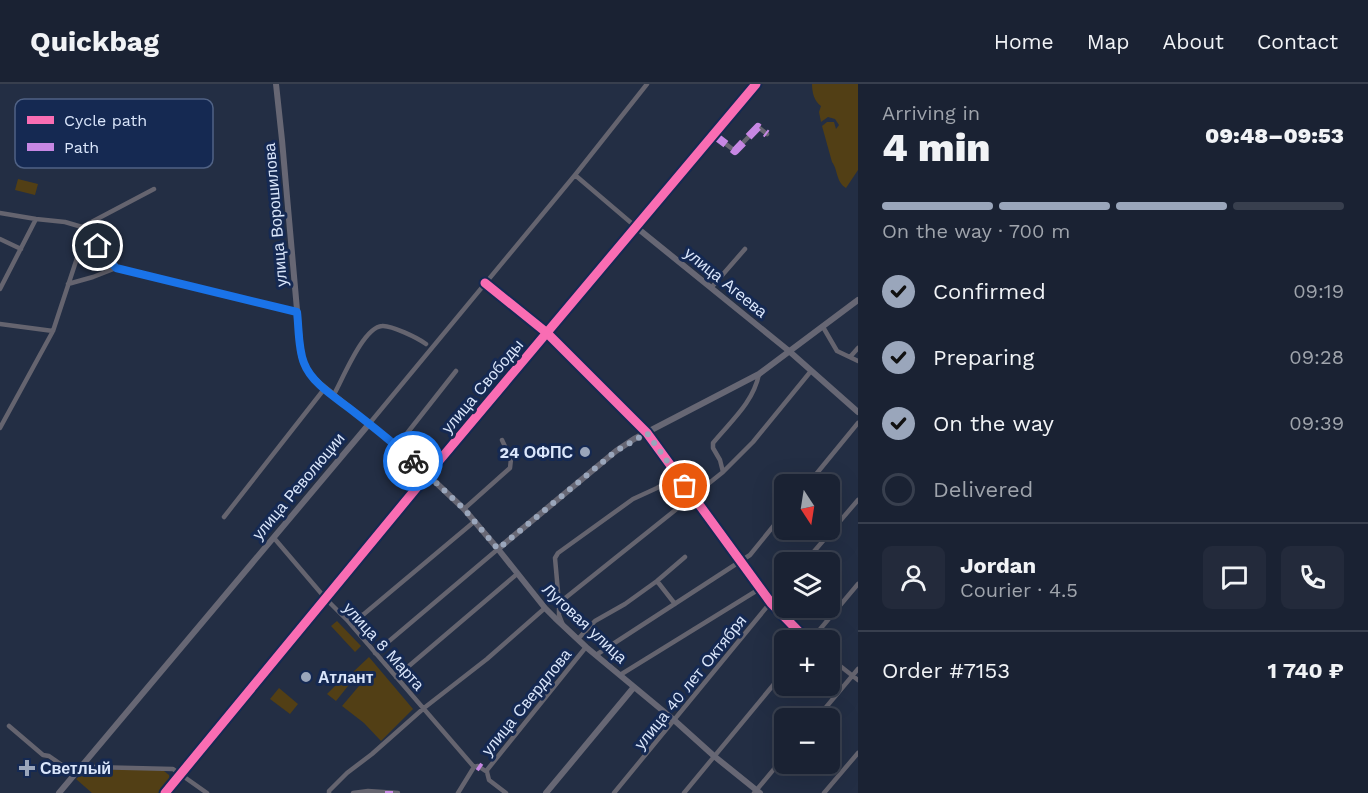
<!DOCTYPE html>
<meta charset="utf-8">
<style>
body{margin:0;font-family:"Work Sans",sans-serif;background:#232a3b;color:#f1f3f6;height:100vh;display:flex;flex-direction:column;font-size:22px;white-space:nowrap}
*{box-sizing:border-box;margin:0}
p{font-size:20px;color:#9fa4ac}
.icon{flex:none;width:33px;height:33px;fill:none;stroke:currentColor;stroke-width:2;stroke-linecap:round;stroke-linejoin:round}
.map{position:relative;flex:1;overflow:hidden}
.sheet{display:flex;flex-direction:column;background:#1a2233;width:510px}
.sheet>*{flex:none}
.needle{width:39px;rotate:168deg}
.fabs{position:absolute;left:774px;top:390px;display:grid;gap:12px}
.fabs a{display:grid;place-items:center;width:66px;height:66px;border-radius:9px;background:#1a2233;box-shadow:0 6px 24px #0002,0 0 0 2px #383f4e;font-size:30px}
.pin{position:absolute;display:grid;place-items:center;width:51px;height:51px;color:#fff;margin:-26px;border:3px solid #fff;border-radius:50%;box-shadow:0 2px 6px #0007}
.courier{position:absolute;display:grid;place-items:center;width:60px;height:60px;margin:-30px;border:4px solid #1a73e8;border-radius:50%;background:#fff;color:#222;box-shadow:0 2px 8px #0007}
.summary em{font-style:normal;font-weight:800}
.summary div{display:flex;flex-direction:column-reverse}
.summary{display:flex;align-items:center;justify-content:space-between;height:102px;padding:0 24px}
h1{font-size:39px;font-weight:800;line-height:45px}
.bar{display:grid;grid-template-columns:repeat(4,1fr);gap:9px 6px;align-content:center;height:72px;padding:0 24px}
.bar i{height:8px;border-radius:4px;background:#383f4e}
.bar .active{background:#9aa6bb}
.bar p{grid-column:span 4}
.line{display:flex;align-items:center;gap:15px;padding:0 24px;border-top:2px solid #383f4e}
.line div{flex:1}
.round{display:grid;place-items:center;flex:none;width:63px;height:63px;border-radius:9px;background:#232a3b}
ol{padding:0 24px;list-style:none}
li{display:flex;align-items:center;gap:18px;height:66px}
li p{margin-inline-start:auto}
li .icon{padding:6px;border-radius:50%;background:#9aa6bb;color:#111;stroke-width:4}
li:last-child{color:#9fa4ac}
li i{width:33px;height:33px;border:3px solid #383f4e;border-radius:50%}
header{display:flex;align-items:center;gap:36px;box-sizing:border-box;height:84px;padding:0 30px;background:#1a2233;border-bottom:2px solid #383f4e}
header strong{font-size:28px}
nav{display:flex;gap:33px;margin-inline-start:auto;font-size:21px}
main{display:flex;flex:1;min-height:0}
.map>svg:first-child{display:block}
.green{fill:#523f15}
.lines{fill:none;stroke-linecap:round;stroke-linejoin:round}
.street{stroke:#65646f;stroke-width:4.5}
.secondary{stroke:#676774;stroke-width:6}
.quiet{stroke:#c787e3;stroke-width:8;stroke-dasharray:15 8;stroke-linecap:butt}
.cycleway-casing{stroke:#152952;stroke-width:13}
.cycleway{stroke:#f96db3;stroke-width:9}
.done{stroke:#9aa6bb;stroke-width:6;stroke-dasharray:0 10.8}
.route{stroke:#1a73e8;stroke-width:8}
.poi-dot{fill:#9aa6bb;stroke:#152952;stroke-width:2}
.labels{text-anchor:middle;stroke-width:6;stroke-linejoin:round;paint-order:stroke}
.street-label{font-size:16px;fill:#dae6fb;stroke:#152952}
.poi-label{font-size:16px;font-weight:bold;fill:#dae6fb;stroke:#152952;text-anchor:start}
.key{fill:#152952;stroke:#506285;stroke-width:1.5}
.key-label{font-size:16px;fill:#dae6fb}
</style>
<header>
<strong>Quickbag</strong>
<nav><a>Home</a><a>Map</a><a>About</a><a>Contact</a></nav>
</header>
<main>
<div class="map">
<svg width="858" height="709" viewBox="0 0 858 709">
<rect width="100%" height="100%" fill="#232e44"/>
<path class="green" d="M812,0H858V86L846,104C836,98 838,86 832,78L822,42L827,38H834L836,45L839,41L835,35L828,33L821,38L819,28L821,22C814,17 812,8 812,0Z
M18,95L38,100L35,111L15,106Z
M337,537L361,562L355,568L331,542Z
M369,573L413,625L381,657L364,639L342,622L359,602L352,589Z
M348,589L352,597L336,617L327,610Z
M279,604L298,620L290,630L270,615Z
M152,685L164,687L169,691L170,699L162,709H92L76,695L83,689L90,686Z"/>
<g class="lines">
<path class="street" d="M714,51L735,67L758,43L767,50
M575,91L636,143L756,0
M0,129L36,135L65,138L82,143L116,184L297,228
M82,143L154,105
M0,155L21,165
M485,199L547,249L647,349L771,519L807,556
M68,200L93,193L116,184
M711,204L745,165
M0,205L36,135
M0,240L53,247
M823,243L837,267L858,277
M850,273L858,264
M333,312C342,297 363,243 382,242C391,241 418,254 426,260
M369,340L575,91L647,0
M0,344L53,247L80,165L86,162L104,172
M397,362L456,287
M723,388L753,358L811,287
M808,400L858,339
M464,425L510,384L511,375L502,356
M224,433L325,304
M274,454L326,515L348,537L474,683L478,682
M805,478L858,416
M657,497L675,520
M559,519L555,474L558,469L633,415L657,404L678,392
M348,537L364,530L475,437
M563,541L559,531V519L723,388L720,376L713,364V359C731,337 753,319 759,290
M578,555L595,537L625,520L657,497L685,473
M811,556L858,500
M375,569L498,465
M596,571L750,471L784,429
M830,574L858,596
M620,591L761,504
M396,593L517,490
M817,634L858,585
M9,642L43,671L49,672L69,686L77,688L92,683L173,685L207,709
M481,684L487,688L489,696L506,709
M487,688V686L586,563
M329,709V707L347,689L372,670L424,624L487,575L545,524
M353,709L368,707L398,709
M458,709L474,683
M614,709L784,502
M684,709L784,588
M754,709L784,673
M824,709L858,669"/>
<path class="secondary" d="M276,0L282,56L301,271L304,280L309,289L319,299L397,362L464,425L498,465L545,524L555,534L586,563L674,636L714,672L760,709
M498,465L616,367L634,355L759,290L858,216
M59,709L369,340
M165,709L428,390L636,143L789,267L858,328
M546,709L634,603"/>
<path class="quiet" d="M714,51L735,67L758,43L767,50
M478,682L481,684
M389,709V707"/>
<g class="cycleway-casing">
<path id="cycleway" d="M485,199L547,249L647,349L771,519L807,556
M165,709L428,390L756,0"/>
</g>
<use href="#cycleway" class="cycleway"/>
</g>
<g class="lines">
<path class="done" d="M413,377L464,425L498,465L616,367L647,349L685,402"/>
<path class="route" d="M98,162L116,184L297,228C299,244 298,264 304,279C311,298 333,312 349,324C371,341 393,358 413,377"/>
</g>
<g class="poi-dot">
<circle cx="585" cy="368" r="6"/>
<circle cx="306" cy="593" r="6"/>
<path d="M24 675h6v6h6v6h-6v6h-6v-6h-6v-6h6z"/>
</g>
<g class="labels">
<g class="street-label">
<text transform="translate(275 131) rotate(-95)" y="6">улица Ворошилова</text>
<text transform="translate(726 198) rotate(39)" y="6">улица Агеева</text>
<text transform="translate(482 302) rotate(-50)" y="6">улица Свободы</text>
<text transform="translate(298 402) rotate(-50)" y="6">улица Революции</text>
<text transform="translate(585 539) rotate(43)" y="6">Луговая улица</text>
<text transform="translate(384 562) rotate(48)" y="6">улица 8 Марта</text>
<text transform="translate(690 598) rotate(-51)" y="6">улица 40 лет Октября</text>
<text transform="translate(526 618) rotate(-51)" y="6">улица Свердлова</text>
</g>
<g class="poi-label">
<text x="573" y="374" text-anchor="end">24 ОФПС</text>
<text x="318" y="599">Атлант</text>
<text x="40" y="690">Светлый</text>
</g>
</g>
<rect x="15" y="15" width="198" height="69" rx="9" class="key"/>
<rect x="27" y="32" width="27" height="8" fill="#f96db3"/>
<rect x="27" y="59" width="27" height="8" fill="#c787e3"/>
<g class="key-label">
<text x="64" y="42">Cycle path</text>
<text x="64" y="69">Path</text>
</g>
</svg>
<div class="fabs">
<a><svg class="needle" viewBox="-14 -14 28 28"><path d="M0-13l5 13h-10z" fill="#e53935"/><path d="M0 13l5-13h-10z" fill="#9fa4ac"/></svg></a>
<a><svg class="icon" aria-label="layers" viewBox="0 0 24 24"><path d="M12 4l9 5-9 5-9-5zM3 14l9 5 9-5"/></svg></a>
<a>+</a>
<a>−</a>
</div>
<div class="pin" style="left:685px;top:402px;background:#ea580c"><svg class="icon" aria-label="bag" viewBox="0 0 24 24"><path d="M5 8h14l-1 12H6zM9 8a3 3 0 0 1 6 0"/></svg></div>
<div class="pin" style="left:98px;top:162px;background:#1f2937"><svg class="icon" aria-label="home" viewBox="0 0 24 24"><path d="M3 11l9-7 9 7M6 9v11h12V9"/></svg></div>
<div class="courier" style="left:413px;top:377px"><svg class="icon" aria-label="bike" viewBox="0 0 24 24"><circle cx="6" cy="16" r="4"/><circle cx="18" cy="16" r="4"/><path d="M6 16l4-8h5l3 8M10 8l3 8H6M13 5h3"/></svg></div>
</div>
<section class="sheet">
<div class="summary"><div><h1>4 min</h1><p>Arriving in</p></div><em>09:48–09:53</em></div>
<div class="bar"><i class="active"></i><i class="active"></i><i class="active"></i><i></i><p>On the way · 700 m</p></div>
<ol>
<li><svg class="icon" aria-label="check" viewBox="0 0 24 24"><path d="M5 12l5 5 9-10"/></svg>Confirmed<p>09:19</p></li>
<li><svg class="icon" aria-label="check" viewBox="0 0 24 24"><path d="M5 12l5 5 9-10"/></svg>Preparing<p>09:28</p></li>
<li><svg class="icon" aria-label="check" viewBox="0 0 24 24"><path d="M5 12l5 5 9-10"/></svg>On the way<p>09:39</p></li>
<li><i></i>Delivered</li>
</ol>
<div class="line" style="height:108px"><a class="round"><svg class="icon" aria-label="person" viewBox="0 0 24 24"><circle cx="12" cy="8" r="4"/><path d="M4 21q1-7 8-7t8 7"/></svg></a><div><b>Jordan</b><p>Courier · 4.5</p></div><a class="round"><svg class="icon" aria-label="chat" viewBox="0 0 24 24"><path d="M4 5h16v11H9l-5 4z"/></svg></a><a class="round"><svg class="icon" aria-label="phone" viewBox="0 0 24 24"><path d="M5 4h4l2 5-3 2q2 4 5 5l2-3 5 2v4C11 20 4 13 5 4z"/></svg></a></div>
<div class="line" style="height:78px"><div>Order #7153</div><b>1 740 ₽</b></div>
</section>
</main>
